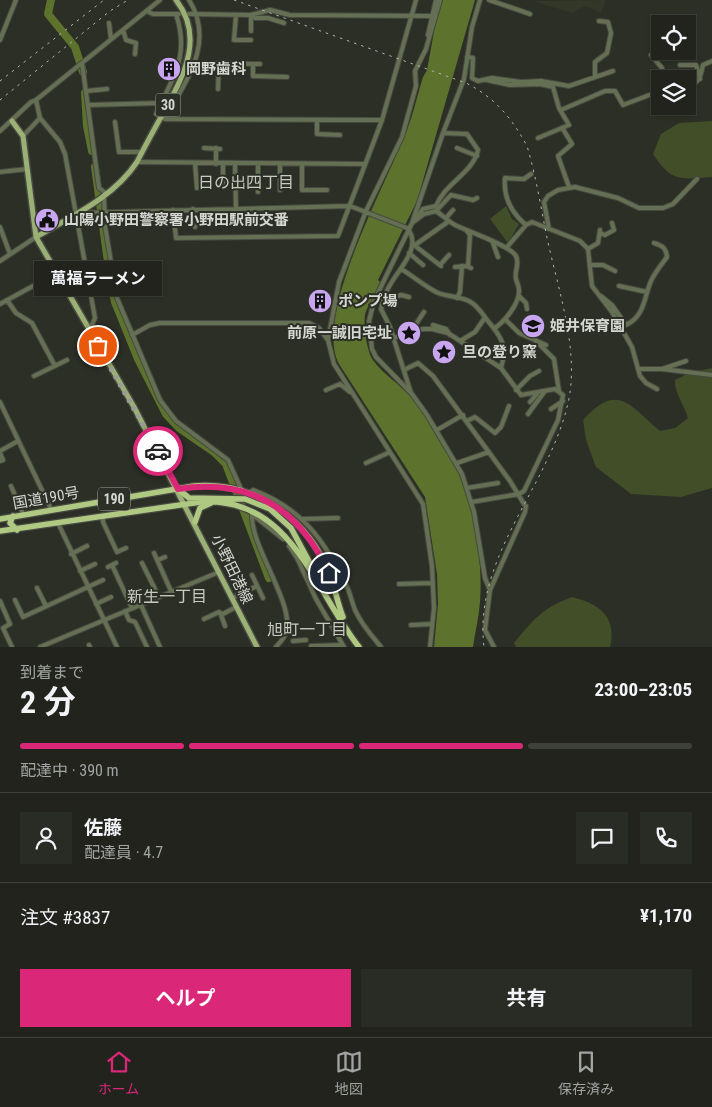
<!DOCTYPE html>
<html lang="ja">
<meta charset="utf-8">
<style>
body{margin:0;font-family:"Roboto Condensed","Noto Sans JP",sans-serif;background:#292b25;color:#f1f3f6;height:100vh;display:flex;flex-direction:column;font-size:19px;white-space:nowrap}
*{box-sizing:border-box;margin:0}
p{font-size:16px;color:#a2a4a3}
.icon{flex:none;width:28px;height:28px;fill:none;stroke:currentColor;stroke-width:2;stroke-linecap:round;stroke-linejoin:round}
.map{position:relative;height:647px;overflow:hidden}
.details{display:flex;flex-direction:column;background:#21231c;flex:1}
.details>*{flex:none}
.controls{position:absolute;left:651px;top:15px;display:grid;gap:10px}
.controls a{display:grid;place-items:center;width:45px;height:45px;border-radius:0px;background:#21231c;box-shadow:0 1px 4px #0004,0 0 0 1px #3e403b;font-size:25px}
.pin{position:absolute;display:grid;place-items:center;width:42px;height:42px;color:#fff;margin:-21px;border:2px solid #fff;border-radius:50%;box-shadow:0 1px 5px #0007}
.courier{position:absolute;display:grid;place-items:center;width:50px;height:50px;margin:-25px;border:4px solid #db2777;border-radius:50%;background:#fff;color:#222;box-shadow:0 1px 6px #0007}
.bubble{position:absolute;height:35px;border-radius:0px;background:#21231c;box-shadow:0 1px 4px #0004,0 0 0 1px #3e403b;font-size:16px;font-weight:700;line-height:35px;text-align:center}
.summary em{font-style:normal;font-weight:700}
.summary div{display:flex;flex-direction:column-reverse}
.summary{display:flex;align-items:center;justify-content:space-between;height:85px;padding:0 20px}
h1{font-size:32px;font-weight:700;line-height:38px}
.bar{display:grid;grid-template-columns:repeat(4,1fr);gap:8px 5px;align-content:center;height:60px;padding:0 20px}
.bar i{height:6px;border-radius:4px;background:#3e403b}
.bar .active{background:#db2777}
.bar p{grid-column:span 4}
.line{display:flex;align-items:center;gap:12px;padding:0 20px;border-top:1px solid #3e403b}
.line div{flex:1}
.round{display:grid;place-items:center;flex:none;width:52px;height:52px;border-radius:0px;background:#292b25}
.cta{display:flex;gap:10px;margin-top:auto;padding:10px 20px}
.cta a{flex:1;height:58px;border-radius:0px;background:#db2777;color:#fff;font-size:20px;font-weight:700;line-height:58px;text-align:center}
.cta a+a{background:#292b25;color:#f1f3f6}
.dock{display:flex;justify-content:space-around;align-items:center;height:70px;border-top:1px solid #3e403b;background:#21231c;font-size:14px;color:#a2a4a3}
.dock a{display:grid;justify-items:center;gap:2px}
.dock .active{color:#db2777}
.map>svg:first-child{display:block}
.built{fill:#323728}
.green{fill:#414e28}
.water{fill:#5c722d}
.lines{fill:none;stroke-linecap:round;stroke-linejoin:round}
.river{stroke:#5c722d;stroke-width:8}
.minor-casing{stroke:#474a41;stroke-width:6}
.major-casing{stroke:#474a41;stroke-width:8}
.highway-casing{stroke:#474a41;stroke-width:8}
.minor{stroke:#656f53;stroke-width:4}
.major{stroke:#9bb075;stroke-width:5}
.highway{stroke:#b0c982;stroke-width:5.5}
.rail{stroke:#b2b4ae;stroke-width:1;stroke-dasharray:2.5 5;stroke-linecap:butt}
.done{stroke:#9a9c95;stroke-width:5;stroke-dasharray:0 9}
.route{stroke:#db2777;stroke-width:6}
.labels{text-anchor:middle;stroke-width:4;stroke-linejoin:round;paint-order:stroke}
.shield{fill:#2c2f26;stroke:#a2a59e;stroke-width:1}
.shield-label{font-size:14px;font-weight:bold;fill:#d5d7d1}
.poi-label{font-size:15px;font-weight:bold;fill:#d5d7d1;stroke:#2c2f26;text-anchor:start}
.street-label{font-size:15px;fill:#d5d7d1;stroke:#2c2f26}
.neighbourhood-label{font-size:16px;fill:#c7cbbf;stroke:#2c2f26}
</style>
<div class="map">
<svg width="712" height="647" viewBox="0 0 712 647">
<rect width="100%" height="100%" fill="#2c2f26"/>
<path class="built" d="M606,0L601,13L585,6L572,13L533,1Z"/>
<path class="green" d="M712,121V177C680,179 672,183 653,154L661,134L679,123Z
M506,206L512,219L519,224L508,243L490,219Z
M712,368V488L681,497L631,494L596,467L586,440L583,420C618,381 630,406 660,431L675,428L688,418C684,404 674,393 675,380L689,373Z
M572,597C600,604 617,617 610,647H516L514,643C535,618 541,609 572,597Z"/>
<path class="water" d="M443,0H475L417,201L378,280L380,282C376,291 371,301 367,309C361,319 367,352 373,360C383,374 398,383 409,395C428,416 446,445 458,472C475,508 483,562 480,602C479,617 475,632 473,647H434L438,604L437,574L425,497L339,364C313,316 385,186 405,135C413,116 417,96 423,77L427,70L435,26Z"/>
<g class="lines">
<path class="river" d="M51,0L48,14L75,47L83,72
M85,93L87,126L92,151
M95,167L111,284L115,302L138,359L166,414L179,428L214,452L226,464L269,578"/>
<g class="minor-casing">
<path id="minor" d="M480,0L472,27L464,79L443,133L412,223L374,301L369,321L372,349L376,357L412,394L427,415L462,474L474,512L485,578L490,590
M489,0L530,14
M147,11L153,14H179
M176,14C190,56 173,77 156,114L165,119L382,120
M189,14L251,15L270,10L290,15L432,16
M236,15L234,40H251
M253,15L255,18H268L284,23
M109,23L111,39
M123,30L126,40L136,43L135,54
M251,31V15
M428,35L436,0
M0,40L16,0
M651,55L662,68V79
M467,57L473,58L472,78L478,81L492,78L521,82L541,81L569,86L613,71
M82,63L99,188L107,194
M196,63L260,64
M253,64V76L287,77
M680,65H696L700,79
M595,76V62L607,53L611,33L608,22L599,21
M487,80L510,85L540,84L553,87L559,108L569,125L538,138
M688,86C701,82 700,76 703,65L712,61
M218,89L219,63
M87,91L107,89
M654,93L660,82
M36,100L40,118L60,142L65,154L95,318L89,331
M88,105L161,103
M561,110L605,91H615L623,105L660,91
M165,119C185,82 216,43 189,0
M317,120V134L340,135
M115,122L119,152H142
M563,129L572,144L558,156L569,187
M0,131L31,102L36,100L160,0
M23,136L40,118
M204,148L220,149
M457,148L477,156
M137,162L365,164
M195,163L197,188
M216,164V148
M223,164V183
M235,165L236,209
M302,165V190H327
M0,172L27,169
M280,190V165
M258,192V165
M104,196L105,226L117,298L160,400L176,421L228,460L242,491
M193,209L195,227
M438,209L436,206C445,183 473,173 478,150L467,134L443,133
M173,210L176,238L338,236L382,120L416,0
M436,211C442,215 448,221 455,225C467,231 511,246 516,256C520,264 514,271 516,279C517,283 519,286 519,290C520,303 505,321 495,328
M78,213L350,206L407,228C422,245 402,266 393,280C387,289 383,299 381,309L390,327L411,393
M417,217L423,209L436,206
M446,218L453,210
M412,223L424,214L436,211L451,195L473,200L477,198
M526,225C512,213 503,197 505,178L524,179L531,174
M0,227L10,254
M549,229L544,202L548,196L558,190L575,187L618,198L639,208H663L673,204L697,179
M466,230L470,235L468,266
M600,233L605,235L614,230L612,223
M493,243L498,257
M414,245L441,266
M415,245L449,221
M507,247L526,225L532,222L580,241L588,249L592,286L612,312L632,347L640,376L646,383L657,389
M588,249L598,243L600,230
M409,253L423,265
M0,261L36,237
M440,265L449,255
M591,265H603L615,271
M455,267L466,266L471,268
M401,269C413,276 423,285 436,292C446,297 459,296 469,301C477,305 482,313 487,320C501,336 508,346 501,368
M619,286L647,292
M519,296L526,303L527,309
M601,296L612,305L626,325C645,316 644,297 651,281C655,272 662,264 667,257C666,247 662,246 654,243
M457,298L460,292L462,266
M7,300L16,313L32,323L55,366
M383,301L401,295L409,297
M0,304L57,273
M506,320L519,333L546,345
M433,325L446,329L450,335
M410,333L424,312
M132,335L150,325L160,323H309L319,328L327,339
M393,338L423,329H432L448,333L501,368L521,395L555,389L563,395L558,420L524,491L519,494L472,502
M535,340L554,359L559,391
M460,341L475,332L484,319H486
M639,369H662L712,375
M662,369L686,361
M404,370L418,363L433,376L510,481L524,504
M34,376L67,360
M326,390L340,384L350,392
M516,390L530,376L539,371
M0,402L51,509
M530,402L537,394
M551,409L563,401
M528,414L545,391
M467,421L475,417L495,433L501,427L509,406
M437,430L463,415
M0,451L18,441
M0,453L3,460L0,461
M366,463L390,452
M457,463L489,452
M11,486L23,514
M467,488L498,483
M249,493L253,490C302,508 325,541 347,587C351,595 352,604 356,612C362,625 372,636 381,647
M252,512V514L283,539
M252,514C250,548 298,607 285,635C283,640 279,643 276,647
M103,516V522L117,552L126,548
M303,519L338,518
M58,523L117,647
M289,546L297,558L316,599L344,647
M154,553L171,591
M71,554L87,546
M158,560L165,557
M142,563L159,597
M112,565L132,608
M108,567L116,563
M80,571L95,564
M252,575L263,598
M399,584L433,583
M37,588L46,606
M232,598L257,586
M15,600L23,617L103,580
M0,601L10,624L3,628L12,647
M96,604L111,597
M141,605L160,647
M125,611L129,620L135,622L147,647
M204,619L219,612L222,614
M411,625L432,624
M225,626L221,615L236,607
M293,641L306,640
M89,645L90,647
M311,646L343,645
M40,647L219,572
M430,647L434,608L432,566L423,504L334,364L328,340L339,282L366,211L402,137L416,86L415,71L426,49L440,0
M494,647L485,630L490,590L525,512L526,506"/>
</g>
<g class="major-casing">
<path id="major" d="M12,121L23,136L36,237L134,407L257,647
M36,237C72,216 113,198 137,162C146,144 156,126 166,108C185,73 204,36 176,0"/>
</g>
<g class="highway-casing">
<path id="highway" d="M178,489L189,498L245,499L270,509L291,528L312,567
M13,516L10,523L17,530
M0,519L194,486C255,481 307,518 329,573C335,587 337,602 343,617
M195,522L200,508L211,503
M0,531L201,502C291,496 314,590 359,647"/>
</g>
<use href="#minor" class="minor"/>
<use href="#major" class="major"/>
<use href="#highway" class="highway"/>
<path class="rail" d="M234,0L466,83C494,97 512,118 527,146C536,176 541,208 547,238C558,289 580,352 568,403C549,487 473,556 484,647
M0,81L104,0
M0,100L110,11L128,0"/>
</g>
<g class="lines">
<path class="done" d="M98,346L158,451"/>
<path class="route" d="M158,451L178,489C250,478 299,508 329,573"/>
</g>
<defs>
<g id="building-disc" transform="scale(1.25)"><circle r="9.5" fill="#c7a6ef" stroke="#2c2f26"/><path d="M-4-6H4V6H1V3H-1V6H-4ZM-2.5-4.3h1.7v1.8h-1.7ZM.8-4.3h1.7v1.8H.8ZM-2.5-1h1.7V.8h-1.7ZM.8-1h1.7V.8H.8Z" fill="#111"/></g>
<g id="civic-disc" transform="scale(1.25)"><circle r="9.5" fill="#c7a6ef" stroke="#2c2f26"/><path d="M-.6-6.5H3V-4.5H.6V-3L4-1V1h2V6H-6V1h2V-1L-.6-3ZM-1.2 2.5V6h2.4V2.5Z" fill="#111"/></g>
<g id="school-disc" transform="scale(1.25)"><circle r="9.5" fill="#c7a6ef" stroke="#2c2f26"/><path d="M0-5L7-2L0 1L-7-2ZM-4 1L0 2.5L4 1V4Q0 6-4 4Z" fill="#111"/></g>
<g id="sight-disc" transform="scale(1.25)"><circle r="9.5" fill="#c7a6ef" stroke="#2c2f26"/><path d="M0-6L1.8-2.2L6-1.7L2.9 1.2L3.7 5.4L0 3.3L-3.7 5.4L-2.9 1.2L-6-1.7L-1.8-2.2Z" fill="#111"/></g>
</defs>
<g fill-rule="evenodd">
<use href="#building-disc" x="169" y="69"/>
<use href="#civic-disc" x="47" y="220"/>
<use href="#building-disc" x="320" y="301"/>
<use href="#school-disc" x="533" y="326"/>
<use href="#sight-disc" x="409" y="333"/>
<use href="#sight-disc" x="444" y="352"/>
</g>
<g class="labels">
<g class="shield">
<rect x="155.5" y="93.5" width="25" height="23" rx="4"/>
<rect x="98" y="487.5" width="32" height="23" rx="4"/>
</g>
<g class="shield-label">
<text x="168" y="110">30</text>
<text x="114" y="504">190</text>
</g>
<g class="poi-label">
<text x="186" y="74">岡野歯科</text>
<text x="64" y="225">山陽小野田警察署小野田駅前交番</text>
<text x="338" y="306">ポンプ場</text>
<text x="550" y="331">姫井保育園</text>
<text x="392" y="338" text-anchor="end">前原一誠旧宅址</text>
<text x="462" y="357">旦の登り窯</text>
</g>
<g class="street-label">
<text transform="translate(46 498) rotate(-10)" y="5">国道190号</text>
<text transform="translate(232 569) rotate(64)" y="5">小野田港線</text>
</g>
<g class="neighbourhood-label">
<text x="246" y="188">日の出四丁目</text>
<text x="167" y="602">新生一丁目</text>
<text x="307" y="635">旭町一丁目</text>
</g>
</g>
</svg>
<div class="controls">
<a><svg class="icon" aria-label="locate" viewBox="0 0 24 24"><circle cx="12" cy="12" r="6"/><path d="M12 2v4M12 18v4M2 12h4M18 12h4"/></svg></a>
<a><svg class="icon" aria-label="layers" viewBox="0 0 24 24"><path d="M12 4l9 5-9 5-9-5zM3 14l9 5 9-5"/></svg></a>
</div>
<div class="pin" style="left:98px;top:346px;background:#ea580c"><svg class="icon" aria-label="bag" viewBox="0 0 24 24"><path d="M5 8h14l-1 12H6zM9 8a3 3 0 0 1 6 0"/></svg></div>
<div class="pin" style="left:329px;top:573px;background:#1f2937"><svg class="icon" aria-label="home" viewBox="0 0 24 24"><path d="M3 11l9-7 9 7M6 9v11h12V9"/></svg></div>
<div class="courier" style="left:158px;top:451px"><svg class="icon" aria-label="car" viewBox="0 0 24 24"><path d="M5 17H2v-5l4-1 3-4h7l3 4 3 1v5h-3M9 17h6M6 11h13"/><circle cx="7" cy="17" r="2"/><circle cx="17" cy="17" r="2"/></svg></div>
<div class="bubble" style="left:34px;top:261px;width:128px">萬福ラーメン</div>
</div>
<section class="details">
<div class="summary"><div><h1>2 分</h1><p>到着まで</p></div><em>23:00–23:05</em></div>
<div class="bar"><i class="active"></i><i class="active"></i><i class="active"></i><i></i><p>配達中 · 390 m</p></div>
<div class="line" style="height:90px"><a class="round"><svg class="icon" aria-label="person" viewBox="0 0 24 24"><circle cx="12" cy="8" r="4"/><path d="M4 21q1-7 8-7t8 7"/></svg></a><div><b>佐藤</b><p>配達員 · 4.7</p></div><a class="round"><svg class="icon" aria-label="chat" viewBox="0 0 24 24"><path d="M4 5h16v11H9l-5 4z"/></svg></a><a class="round"><svg class="icon" aria-label="phone" viewBox="0 0 24 24"><path d="M5 4h4l2 5-3 2q2 4 5 5l2-3 5 2v4C11 20 4 13 5 4z"/></svg></a></div>
<div class="line" style="height:65px"><div>注文 #3837</div><b>¥1,170</b></div>
<div class="cta"><a>ヘルプ</a><a>共有</a></div>
</section>
<nav class="dock">
<a class="active"><svg class="icon" aria-label="home" viewBox="0 0 24 24"><path d="M3 11l9-7 9 7M6 9v11h12V9"/></svg>ホーム</a>
<a><svg class="icon" aria-label="map" viewBox="0 0 24 24"><path d="M3 6l6-2 6 2 6-2v14l-6 2-6-2-6 2zM9 4v14M15 6v14"/></svg>地図</a>
<a><svg class="icon" aria-label="saved" viewBox="0 0 24 24"><path d="M7 4h10v16l-5-4-5 4z"/></svg>保存済み</a>
</nav>
